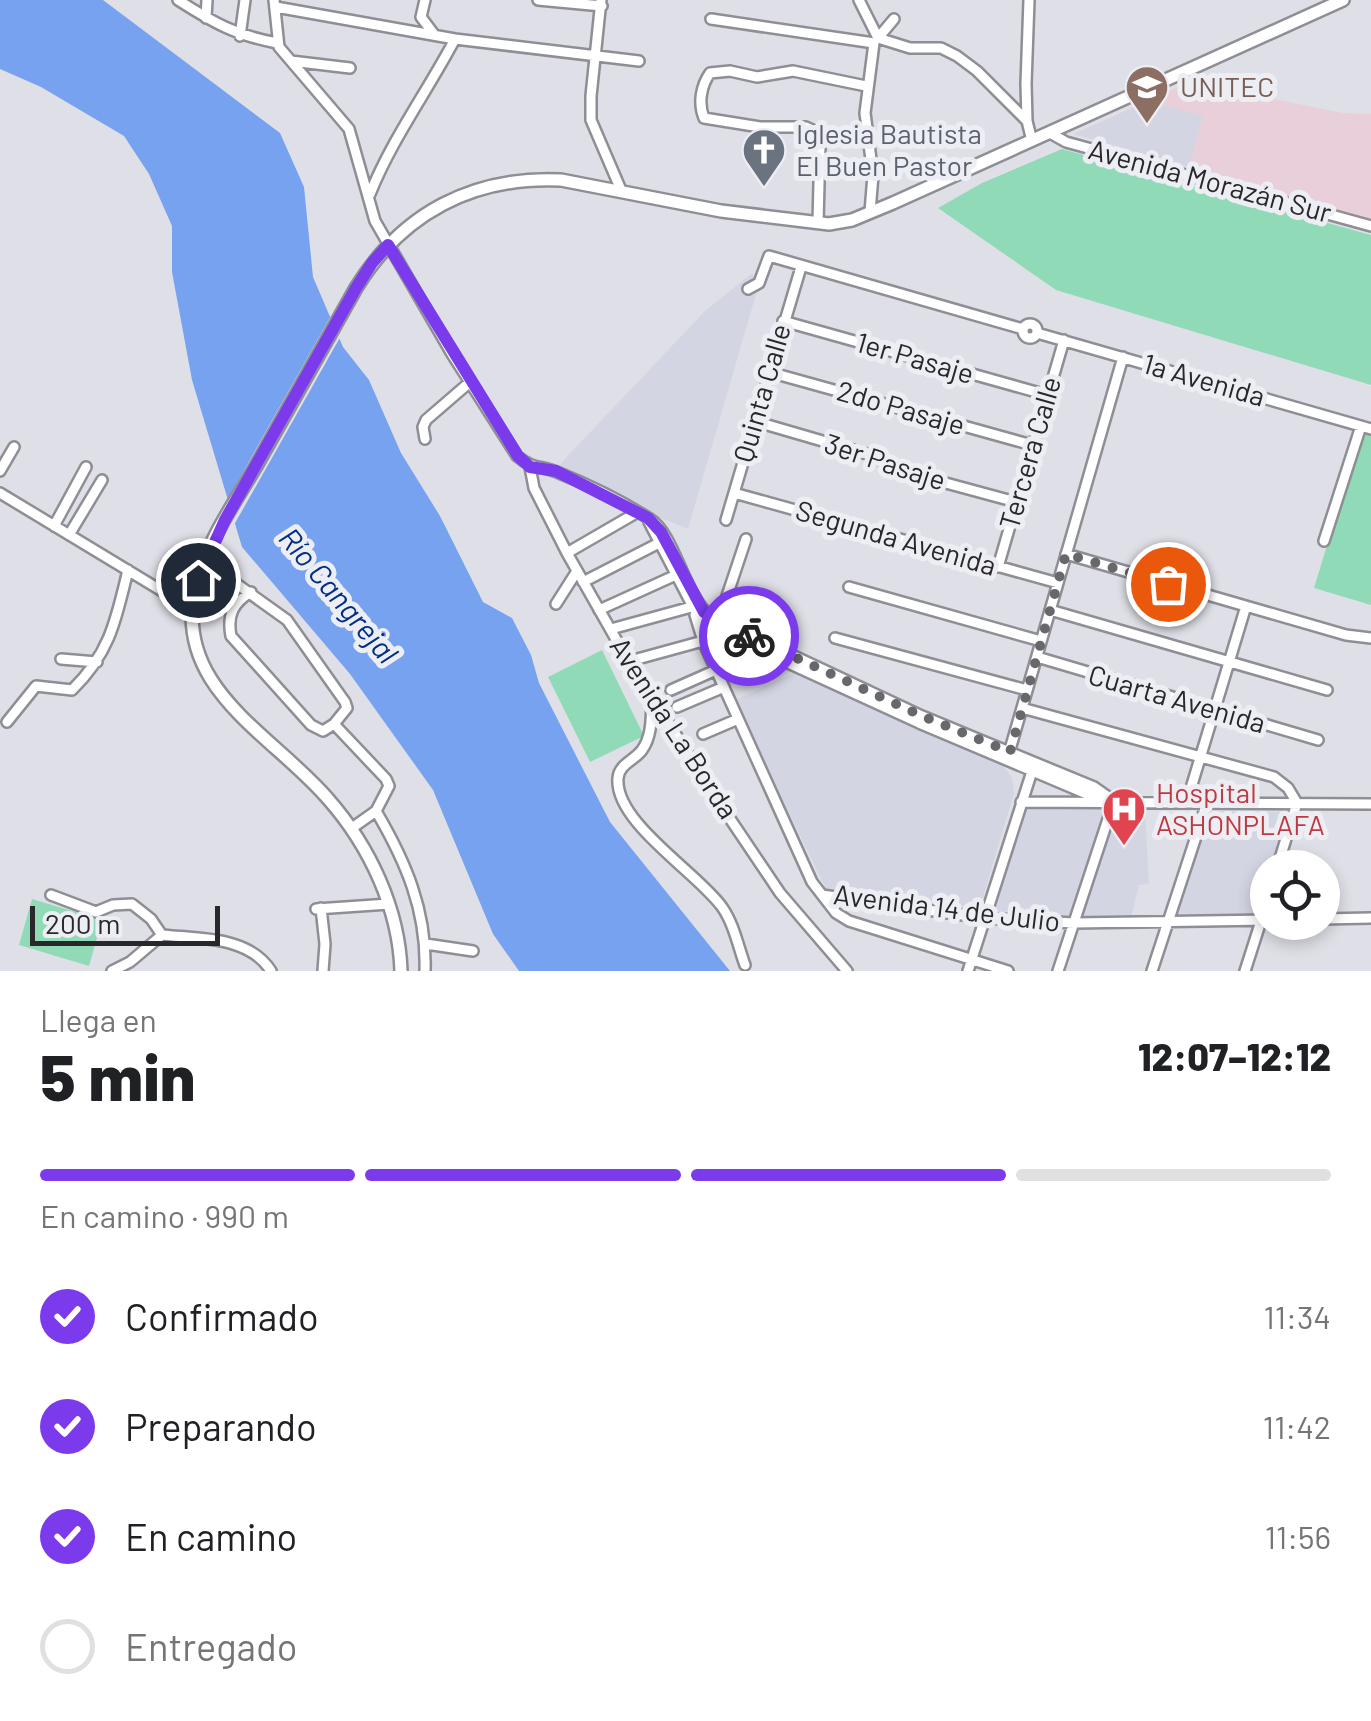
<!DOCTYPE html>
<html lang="es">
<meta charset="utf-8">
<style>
body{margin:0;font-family:Barlow,sans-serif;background:#f2f2f2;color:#202124;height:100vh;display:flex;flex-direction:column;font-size:38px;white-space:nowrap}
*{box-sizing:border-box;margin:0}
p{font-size:32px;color:#757577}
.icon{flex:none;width:55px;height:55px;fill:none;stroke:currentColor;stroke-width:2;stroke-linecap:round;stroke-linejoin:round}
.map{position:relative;height:971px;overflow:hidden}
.side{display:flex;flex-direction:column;background:#fff;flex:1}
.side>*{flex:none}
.fabs{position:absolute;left:1250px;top:850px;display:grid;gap:20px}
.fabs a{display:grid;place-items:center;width:90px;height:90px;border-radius:50%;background:#fff;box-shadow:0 5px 15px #0003;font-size:50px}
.scale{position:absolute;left:30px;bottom:25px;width:190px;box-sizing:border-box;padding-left:10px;border:5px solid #28282a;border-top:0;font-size:28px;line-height:35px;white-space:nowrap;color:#28282a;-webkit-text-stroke:8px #ededf4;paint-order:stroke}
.pin{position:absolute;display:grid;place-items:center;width:85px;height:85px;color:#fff;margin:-42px;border:5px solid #fff;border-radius:50%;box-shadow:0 2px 10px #0007}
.courier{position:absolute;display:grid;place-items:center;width:100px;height:100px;margin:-50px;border:8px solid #7c3aed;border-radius:50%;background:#fff;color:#222;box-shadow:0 2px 12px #0007}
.head em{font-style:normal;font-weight:800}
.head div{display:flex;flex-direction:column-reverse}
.head{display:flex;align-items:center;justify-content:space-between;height:170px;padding:0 40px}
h1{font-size:65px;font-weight:800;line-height:75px}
.bar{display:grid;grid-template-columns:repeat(4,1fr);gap:15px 10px;align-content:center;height:120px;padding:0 40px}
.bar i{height:12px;border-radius:8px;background:#e0e0e0}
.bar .on{background:#7c3aed}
.bar p{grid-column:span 4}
ol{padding:0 40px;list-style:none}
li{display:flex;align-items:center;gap:30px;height:110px}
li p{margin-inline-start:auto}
li .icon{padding:10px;border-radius:50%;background:#7c3aed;color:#fff;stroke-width:4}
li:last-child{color:#757577}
li i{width:55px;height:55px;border:5px solid #e0e0e0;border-radius:50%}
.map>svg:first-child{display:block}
.commercial{fill:#e8cfd9}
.built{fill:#d4d5e3}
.green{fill:#91dab7}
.water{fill:#77a2f0}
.pier{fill:#dfe0e7}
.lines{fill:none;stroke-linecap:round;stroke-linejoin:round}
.minor-casing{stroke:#8e8f95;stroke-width:14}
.major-casing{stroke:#8e8f95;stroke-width:16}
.minor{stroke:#fff;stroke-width:9}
.major{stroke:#fff;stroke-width:11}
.done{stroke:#68686c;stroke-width:10;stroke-dasharray:0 18}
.route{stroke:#7c3aed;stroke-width:12}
.labels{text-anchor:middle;stroke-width:10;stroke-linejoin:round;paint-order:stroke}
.education-label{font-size:28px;fill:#785e54;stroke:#ededf4;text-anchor:start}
.worship-label{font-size:28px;fill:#5b616d;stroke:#ededf4;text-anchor:start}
.street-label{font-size:28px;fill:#28282a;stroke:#ededf4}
.health-label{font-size:28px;fill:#be3a42;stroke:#ededf4;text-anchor:start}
.water-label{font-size:30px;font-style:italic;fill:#002f87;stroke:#ededf4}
</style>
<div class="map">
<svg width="1371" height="971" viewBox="0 0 1371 971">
<rect width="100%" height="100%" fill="#dfe0e7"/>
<path class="commercial" d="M1189,82L1343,113L1371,114V220L1074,134Z"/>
<path class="built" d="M1148,101L1203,116L1189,167L1074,134Z
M751,274L761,277L688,529L634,507L557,467L706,310Z
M793,673L1002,765L1012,777L1014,793L978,914L826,889L734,701Z
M1024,808H1106L1070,919L989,914Z
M1114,809L1145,810L1149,884L1139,885L1131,918L1079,917Z
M1208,811L1286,812L1270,867L1268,868L1257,914L1175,916Z"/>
<path class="green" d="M1062,149L1371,235V385L1056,290L938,208L982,183Z
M1362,431L1371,434V605L1314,588Z
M602,650L644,736L590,762L548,677Z
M32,899L102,920L89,966L19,945Z"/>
<path class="water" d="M0,0H103L280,133L304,187L313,277L343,347L369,380L401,453L440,516L483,602L512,618L531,655L539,683L610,822L730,971H519L493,934L433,790L350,674L242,547L192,380L172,272V226L149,174L124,136L41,87L0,69Z"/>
<path class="pier" d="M333,312L342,334L234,525L225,504Z"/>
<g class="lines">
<g class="minor-casing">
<path id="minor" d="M178,0C214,23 235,35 277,43
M274,0L279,47L349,129L375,221L452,354L517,456C533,470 542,465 559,473C589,485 623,502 650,519C675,535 684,595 711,617L922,716L1094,787L1114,801
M425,0L421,17L433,33
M538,0L602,6
M601,0L591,96V120L621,190
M859,0L878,38L910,48H941L957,56L977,71L1027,121
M1029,0L1026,84L1027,121L1032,141
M276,7L455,39L639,61
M206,18L207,0
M711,19L874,43L865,113L873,175L870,212
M240,36L245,0
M878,38L894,19
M291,61L350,68
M1050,133L1066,142L1371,226
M370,194C392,139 427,92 455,39
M818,223L820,143L817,132L806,127H760L704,118C698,103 701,86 710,73L730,71L757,77L793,71L866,86
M748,289L759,283L769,256L1023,329
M783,321L1047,395
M1023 331a7 7 0 1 1 14 0a7 7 0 1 1-14 0Z
M1037,333L1371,429
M769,372L1032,445
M754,421L874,456L894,469L1016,502
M425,439L423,427L426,420L470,382
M530,467L534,488L567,553L617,641L708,786L780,893L847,971
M0,471L14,447
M0,493L167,594L193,601
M734,493L1058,583
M726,520L801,267
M649,522L693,607L700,618L718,631L919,723L1087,794L1106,799
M54,526L86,467
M69,535L102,480
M1324,541L1361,426
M567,553L636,513
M1066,554L1346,635L1371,638
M998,567L1064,340
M198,579L208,582L227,577L287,620L345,702L347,708L334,724L323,731L311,725L231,636C227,615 233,603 251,592
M583,582L659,543
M849,587L1041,641
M556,604L577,571
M599,610L676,575
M1050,610L1327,690
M695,615L703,641L812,882L836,913L849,921L1008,971
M718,623L746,539
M611,629L695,606
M835,638L1027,690
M1037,657L1318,740
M61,659L97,662
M630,661L703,641
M671,690L716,670
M652,697C651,714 653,735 642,750C635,760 619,764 618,778C614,822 698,873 722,907C734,924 738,946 745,965
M677,707L724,687
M1022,708L1274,777L1288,788L1297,803L1277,868
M7,722L36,686L72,690C110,653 116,620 128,570
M334,724L386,779L389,786L376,811L352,828
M703,734L738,719
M1009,753L1123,357
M1191,788L1246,606
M1021,802L1371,804
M376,811C406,862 427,911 425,971
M51,895L96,912L113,905L132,904L151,919L162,935C200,939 249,936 271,971
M822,895L984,918L1074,923L1268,920
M321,908L325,944L323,971
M316,909L389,904
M1322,919L1371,918
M426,944L473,951
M112,971L130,962L162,935
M968,971L1034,765
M1058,971L1114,801
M1152,971L1207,803
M1245,971L1268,899"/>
</g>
<g class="major-casing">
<path id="major" d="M401,971C399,909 370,847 329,800C272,733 168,687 197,581C208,540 235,502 256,466C289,407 323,347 356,288C402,213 473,176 561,180L721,211L829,224L852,220L893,203L1343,0"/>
</g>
<use href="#minor" class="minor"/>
<use href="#major" class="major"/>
</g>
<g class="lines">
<path class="done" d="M749,636L922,716L1010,752L1066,554L1168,584"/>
<path class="route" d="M198,580L225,520L356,288L372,263L388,245L518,456L530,467L556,471L648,518L661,532L704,612L749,636"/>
</g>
<defs>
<g id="university-pin" transform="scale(2.25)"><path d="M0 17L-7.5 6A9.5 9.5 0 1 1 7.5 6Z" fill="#8d6e63" stroke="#ededf4"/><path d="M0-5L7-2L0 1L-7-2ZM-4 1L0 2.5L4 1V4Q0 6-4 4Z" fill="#fff"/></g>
<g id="church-pin" transform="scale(2.25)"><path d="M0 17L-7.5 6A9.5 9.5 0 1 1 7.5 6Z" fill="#6b7280" stroke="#ededf4"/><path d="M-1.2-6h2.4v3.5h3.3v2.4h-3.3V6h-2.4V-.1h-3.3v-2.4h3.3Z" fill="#fff"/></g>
<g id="hospital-pin" transform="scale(2.25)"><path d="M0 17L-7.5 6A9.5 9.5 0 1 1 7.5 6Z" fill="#e0444e" stroke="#ededf4"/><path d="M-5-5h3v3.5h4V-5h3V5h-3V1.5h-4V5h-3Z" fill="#fff"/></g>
</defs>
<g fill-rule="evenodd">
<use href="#university-pin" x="1147" y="87"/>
<use href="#church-pin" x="764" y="150"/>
<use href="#hospital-pin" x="1124" y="809"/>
</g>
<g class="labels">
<g class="education-label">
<text x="1180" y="97">UNITEC</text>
</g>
<g class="worship-label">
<text x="796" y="144">Iglesia Bautista<tspan x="796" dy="32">El Buen Pastor</tspan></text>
</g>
<g class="street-label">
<text transform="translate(1210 181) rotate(15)" y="10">Avenida Morazán Sur</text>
<text transform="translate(915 358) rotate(16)" y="10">1er Pasaje</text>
<text transform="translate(1204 380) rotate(16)" y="10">1a Avenida</text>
<text transform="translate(762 393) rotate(-74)" y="10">Quinta Calle</text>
<text transform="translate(901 408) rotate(16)" y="10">2do Pasaje</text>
<text transform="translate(1030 453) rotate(-74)" y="10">Tercera Calle</text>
<text transform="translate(885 462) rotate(18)" y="10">3er Pasaje</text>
<text transform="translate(896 538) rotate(16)" y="10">Segunda Avenida</text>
<text transform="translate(1177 699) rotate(16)" y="10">Cuarta Avenida</text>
<text transform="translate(674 728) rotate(57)" y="10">Avenida La Borda</text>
<text transform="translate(947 908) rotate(7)" y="10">Avenida 14 de Julio</text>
</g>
<g class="health-label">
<text x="1156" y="803">Hospital<tspan x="1156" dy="32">ASHONPLAFA</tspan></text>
</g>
<g class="water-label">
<text transform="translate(338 596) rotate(50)" y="10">Río Cangrejal</text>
</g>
</g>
</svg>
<div class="fabs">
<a><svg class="icon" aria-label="locate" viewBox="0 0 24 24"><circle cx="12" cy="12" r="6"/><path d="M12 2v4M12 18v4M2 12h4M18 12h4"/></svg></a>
</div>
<div class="scale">200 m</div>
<div class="pin" style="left:1168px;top:584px;background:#ea580c"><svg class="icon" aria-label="bag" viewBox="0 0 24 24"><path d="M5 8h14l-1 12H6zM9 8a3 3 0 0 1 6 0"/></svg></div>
<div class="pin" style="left:198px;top:580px;background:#1f2937"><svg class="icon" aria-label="home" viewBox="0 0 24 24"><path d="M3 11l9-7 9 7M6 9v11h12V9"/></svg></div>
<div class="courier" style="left:749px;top:636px"><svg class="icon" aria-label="bike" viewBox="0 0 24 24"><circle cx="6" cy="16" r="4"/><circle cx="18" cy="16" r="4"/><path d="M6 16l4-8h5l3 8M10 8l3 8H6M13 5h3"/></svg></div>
</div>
<section class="side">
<div class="head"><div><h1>5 min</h1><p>Llega en</p></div><em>12:07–12:12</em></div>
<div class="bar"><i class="on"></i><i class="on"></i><i class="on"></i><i></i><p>En camino · 990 m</p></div>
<ol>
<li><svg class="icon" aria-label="check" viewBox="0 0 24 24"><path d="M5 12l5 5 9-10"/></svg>Confirmado<p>11:34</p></li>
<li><svg class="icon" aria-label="check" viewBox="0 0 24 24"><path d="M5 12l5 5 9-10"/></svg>Preparando<p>11:42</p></li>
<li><svg class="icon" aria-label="check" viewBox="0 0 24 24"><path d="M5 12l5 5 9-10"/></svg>En camino<p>11:56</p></li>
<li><i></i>Entregado</li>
</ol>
</section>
